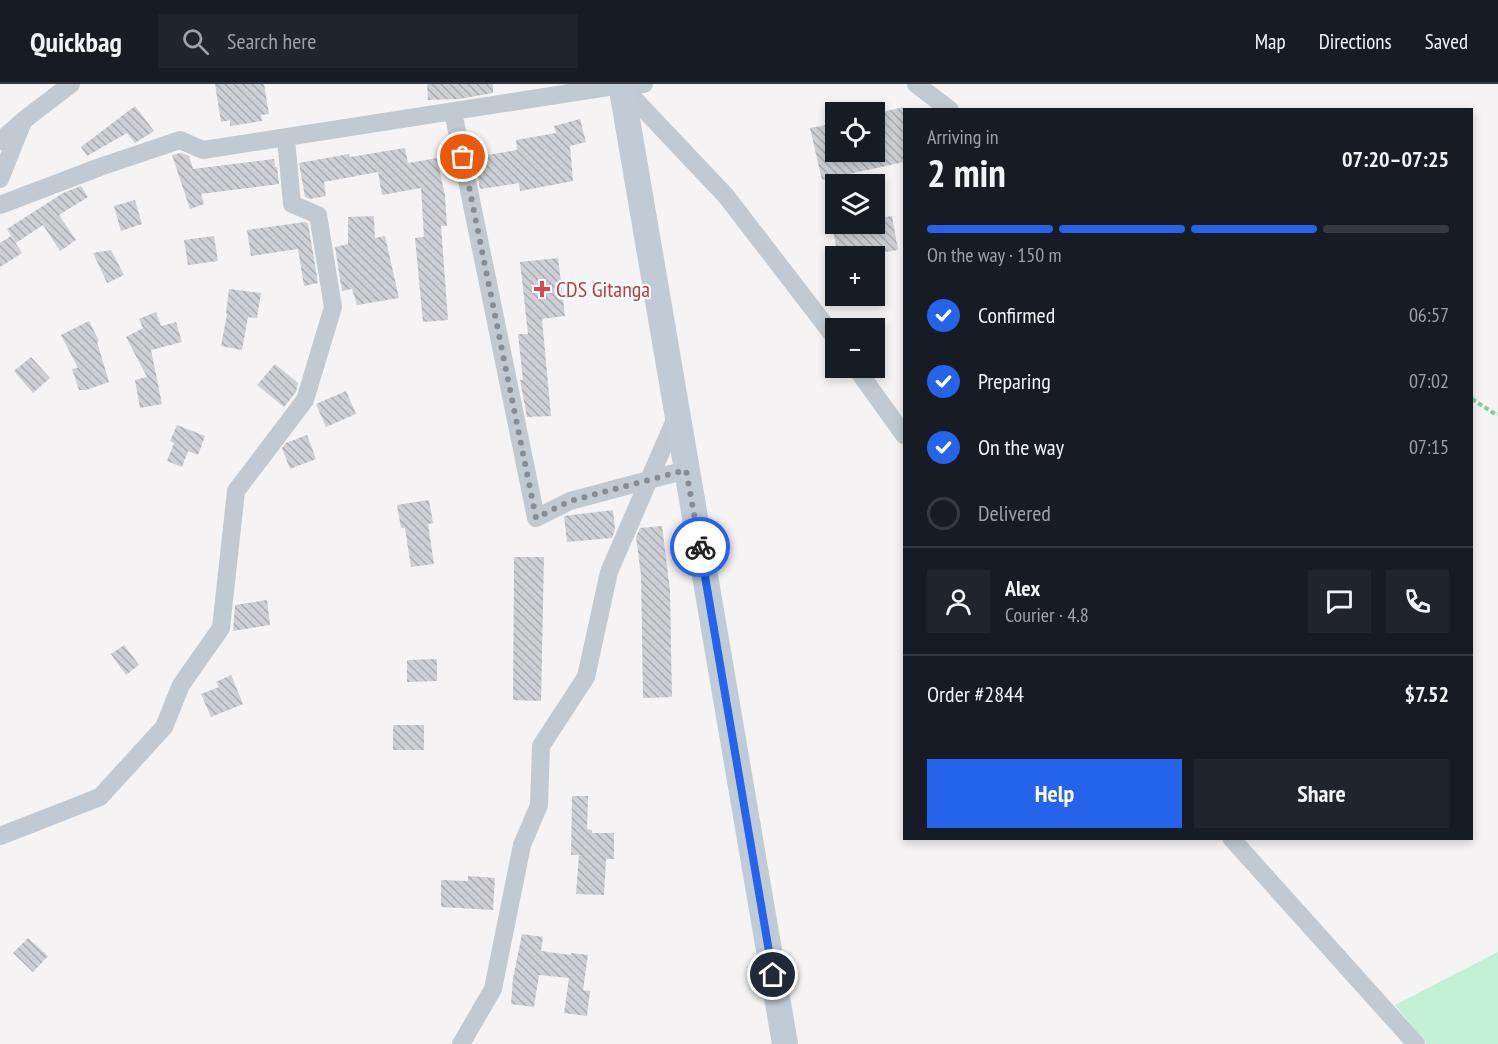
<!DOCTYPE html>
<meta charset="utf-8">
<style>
body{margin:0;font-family:"PT Sans Narrow",sans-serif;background:#20242c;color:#f1f3f6;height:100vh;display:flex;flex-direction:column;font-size:22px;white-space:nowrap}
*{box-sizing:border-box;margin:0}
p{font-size:20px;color:#9ea1a6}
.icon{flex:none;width:33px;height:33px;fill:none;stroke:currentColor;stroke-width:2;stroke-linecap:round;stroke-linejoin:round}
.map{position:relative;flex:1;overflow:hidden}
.side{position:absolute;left:903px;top:24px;width:570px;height:732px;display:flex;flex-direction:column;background:#171b24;border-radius:0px;box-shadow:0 3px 9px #0003}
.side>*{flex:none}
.buttons{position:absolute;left:825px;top:18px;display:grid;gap:12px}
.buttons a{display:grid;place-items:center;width:60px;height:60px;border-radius:0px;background:#171b24;box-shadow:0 3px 9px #0003;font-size:30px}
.pin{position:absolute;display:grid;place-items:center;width:51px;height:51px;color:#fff;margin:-26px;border:3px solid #fff;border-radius:50%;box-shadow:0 2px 6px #0007}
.courier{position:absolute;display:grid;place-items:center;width:60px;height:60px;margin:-30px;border:4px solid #2563eb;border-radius:50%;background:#fff;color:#222;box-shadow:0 2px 8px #0007}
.summary em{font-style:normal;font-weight:800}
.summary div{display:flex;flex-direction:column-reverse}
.summary{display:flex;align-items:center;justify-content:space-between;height:102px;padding:0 24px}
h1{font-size:39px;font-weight:800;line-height:45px}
.bar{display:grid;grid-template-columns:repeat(4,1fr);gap:9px 6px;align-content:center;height:72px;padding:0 24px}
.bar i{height:8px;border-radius:4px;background:#363941}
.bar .selected{background:#2563eb}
.bar p{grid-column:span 4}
.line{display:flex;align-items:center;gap:15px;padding:0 24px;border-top:2px solid #363941}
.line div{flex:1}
.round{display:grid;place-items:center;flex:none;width:63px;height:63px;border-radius:0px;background:#20242c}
ol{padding:0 24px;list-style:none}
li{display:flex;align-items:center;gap:18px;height:66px}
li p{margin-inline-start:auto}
li .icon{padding:6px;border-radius:50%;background:#2563eb;color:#fff;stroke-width:4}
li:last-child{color:#9ea1a6}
li i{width:33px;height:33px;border:3px solid #363941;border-radius:50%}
.primary-button{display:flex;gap:12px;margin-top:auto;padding:12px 24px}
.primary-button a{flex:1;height:69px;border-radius:0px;background:#2563eb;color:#fff;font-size:24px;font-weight:800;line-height:69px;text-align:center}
.primary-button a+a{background:#20242c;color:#f1f3f6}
header{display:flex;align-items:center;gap:36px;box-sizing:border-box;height:84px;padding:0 30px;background:#171b24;border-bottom:2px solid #363941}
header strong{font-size:28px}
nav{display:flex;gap:33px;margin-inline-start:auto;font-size:21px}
.search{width:420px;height:54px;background:#20242c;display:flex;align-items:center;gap:15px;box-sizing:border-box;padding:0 21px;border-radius:0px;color:#9ea1a6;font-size:22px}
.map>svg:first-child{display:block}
.grass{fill:#c3f1d5}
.building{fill:url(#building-back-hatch)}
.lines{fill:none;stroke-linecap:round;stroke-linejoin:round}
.path{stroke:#7ad0a6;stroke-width:4;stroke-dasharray:4.5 3;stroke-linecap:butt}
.minor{stroke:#c1cad2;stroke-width:18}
.secondary{stroke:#c1cbd6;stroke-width:26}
.done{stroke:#868d94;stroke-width:6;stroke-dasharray:0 10.8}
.route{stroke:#2563eb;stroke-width:8}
.health-dot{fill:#e0444e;stroke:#fff;stroke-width:2}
.labels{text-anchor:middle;stroke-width:4.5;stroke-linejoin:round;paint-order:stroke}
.health-label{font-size:22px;fill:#be3a42;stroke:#fff;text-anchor:start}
</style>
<header>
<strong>Quickbag</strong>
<div class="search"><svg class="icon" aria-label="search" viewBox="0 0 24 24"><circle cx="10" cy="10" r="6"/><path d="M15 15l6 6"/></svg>Search here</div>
<nav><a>Map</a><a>Directions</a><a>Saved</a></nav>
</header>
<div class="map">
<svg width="1498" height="960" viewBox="0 0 1498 960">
<defs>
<pattern id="building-back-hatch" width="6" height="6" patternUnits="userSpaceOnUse" patternTransform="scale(1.5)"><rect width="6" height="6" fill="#cdcfd5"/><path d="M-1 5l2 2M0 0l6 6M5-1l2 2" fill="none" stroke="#a8abb0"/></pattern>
</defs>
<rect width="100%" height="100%" fill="#f5f3f3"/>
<path class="grass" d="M1498,868V960H1427L1395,921Z"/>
<path class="building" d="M215,0H264L269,30L261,31L262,37L230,42V36L221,38Z
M427,0H493V9L459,15L428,16Z
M135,22L154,47L135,59L127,49L87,72L81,63Z
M904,23V78L822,96L810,44L836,39V68H874V30Z
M580,35L586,58L570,62L573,97L520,107L519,99L480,105L474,73L517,66L516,56L556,49L554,42Z
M405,64L408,79L437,74L445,112L447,142H441L448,236L423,238L415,154L424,153L421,104L382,111L378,88L324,98L326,112L310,115L305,113L299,79L349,70L350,73Z
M181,69L189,72L193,85L274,75L275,83H277L279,100L201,110L204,120L190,125L172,71Z
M81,102L88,113L59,131L76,156L60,167L43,141L16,159L7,145L63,109Z
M135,116L142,140L121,147L114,122Z
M374,132L375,154L385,152L399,214L357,221L352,205L342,207L335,163L348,160V133Z
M892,132L898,166L858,172H838L832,142L849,140H874V135Z
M305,138L308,139L318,199L304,202L298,165L251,172L247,146Z
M11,152L22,169L0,183V159Z
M214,152L218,177L188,181L184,156Z
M111,166L124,191L107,199L93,169Z
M558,174L565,232L542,235L551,332L527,333L520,296H523L518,250H528L520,178Z
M229,205L261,209L257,234L248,233L242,266L221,262L227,230H226Z
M156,228L161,242L176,238L182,258L151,266L162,320L140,324L135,296L147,293L126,253L143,244L139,235Z
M89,237L99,257L97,258L109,298L86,306H79L72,285L78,284L61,251Z
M31,273L50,294L33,309L14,287Z
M275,280L298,299L296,308L284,323L257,301Z
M346,307L356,330L326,343L316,320Z
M177,341L205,352L198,371L188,367L182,383L167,377L174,359L170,357Z
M307,351L316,375L290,385L282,364L286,359Z
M429,416L433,439L428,440L434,480L411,483L405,444H401L397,421Z
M613,426L615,445L612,454L567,458L564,432Z
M662,442L670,506L672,613L643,614L641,491L636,453L640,444Z
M514,473H544L541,617L513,616Z
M267,516L270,541L233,547L235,521Z
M124,561L139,581L126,591L111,570Z
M437,575V597L407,598V576Z
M231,591L243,620L211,633L201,610L219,603L216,598Z
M393,641H424V666H393Z
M572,712H588L587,745L592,746V749H614V775H606L604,811L576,810L579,771H571Z
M468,792L495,794L493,826L441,823V796L468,797Z
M522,850L543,853L541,867L571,871V869L588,871L583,906L590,907L587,932L564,929L569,894L539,891L534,923L511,920L513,894Z
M28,854L48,872L33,888L13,869Z"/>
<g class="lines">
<path class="path" d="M1472,315L1495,330H1498"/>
<path class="minor" d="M916,0L950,26
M622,2L726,112L836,255
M453,28L536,434L570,417L686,386
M0,57L24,36L71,0
M0,95L22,40
M0,121L100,83L180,56L203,66L621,1L644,0
M856,284L904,351
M0,752L100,713L164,643L181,601L221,544L236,407L305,316L333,223L318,131L292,120L286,55
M1231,754L1416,960
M461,960L493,905L522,761L539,721L541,662L586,593L609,488L677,331"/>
<path class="secondary" d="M621,0L785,960"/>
</g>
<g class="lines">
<path class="done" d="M463,73L536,434L570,417L686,386L700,463"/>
<path class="route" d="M700,463L773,891"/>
</g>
<path class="health-dot" d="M539 196h6v6h6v6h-6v6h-6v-6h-6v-6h6z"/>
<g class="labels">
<g class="health-label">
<text x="556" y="213">CDS Gitanga</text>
</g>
</g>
</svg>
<div class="buttons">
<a><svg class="icon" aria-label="locate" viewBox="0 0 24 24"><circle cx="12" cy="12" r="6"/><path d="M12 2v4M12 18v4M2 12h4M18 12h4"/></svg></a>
<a><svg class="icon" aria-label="layers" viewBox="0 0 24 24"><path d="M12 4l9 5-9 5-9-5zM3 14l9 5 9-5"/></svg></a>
<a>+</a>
<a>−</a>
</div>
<div class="pin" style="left:463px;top:73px;background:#ea580c"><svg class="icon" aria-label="bag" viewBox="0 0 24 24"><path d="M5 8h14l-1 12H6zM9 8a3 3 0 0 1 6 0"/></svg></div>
<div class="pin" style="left:773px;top:891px;background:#1f2937"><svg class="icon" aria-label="home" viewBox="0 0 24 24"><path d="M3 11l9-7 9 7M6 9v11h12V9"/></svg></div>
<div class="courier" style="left:700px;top:463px"><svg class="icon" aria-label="bike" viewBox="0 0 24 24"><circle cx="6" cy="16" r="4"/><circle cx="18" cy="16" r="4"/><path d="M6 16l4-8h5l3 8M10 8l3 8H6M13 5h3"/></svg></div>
<section class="side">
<div class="summary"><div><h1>2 min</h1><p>Arriving in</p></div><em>07:20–07:25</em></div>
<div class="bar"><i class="selected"></i><i class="selected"></i><i class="selected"></i><i></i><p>On the way · 150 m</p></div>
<ol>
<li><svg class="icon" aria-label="check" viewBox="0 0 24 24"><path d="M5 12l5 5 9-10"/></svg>Confirmed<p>06:57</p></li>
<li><svg class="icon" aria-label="check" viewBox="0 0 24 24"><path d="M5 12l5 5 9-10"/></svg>Preparing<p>07:02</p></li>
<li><svg class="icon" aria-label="check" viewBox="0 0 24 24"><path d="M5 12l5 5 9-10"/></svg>On the way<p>07:15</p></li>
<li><i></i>Delivered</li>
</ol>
<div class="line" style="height:108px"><a class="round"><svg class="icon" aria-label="person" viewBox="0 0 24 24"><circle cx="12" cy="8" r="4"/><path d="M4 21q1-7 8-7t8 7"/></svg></a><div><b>Alex</b><p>Courier · 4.8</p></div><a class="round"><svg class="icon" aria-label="chat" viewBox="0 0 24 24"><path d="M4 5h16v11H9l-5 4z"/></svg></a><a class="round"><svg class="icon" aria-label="phone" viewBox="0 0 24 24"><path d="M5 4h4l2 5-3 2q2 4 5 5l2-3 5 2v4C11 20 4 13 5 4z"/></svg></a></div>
<div class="line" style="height:78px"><div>Order #2844</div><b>$7.52</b></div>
<div class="primary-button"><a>Help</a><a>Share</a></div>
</section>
</div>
